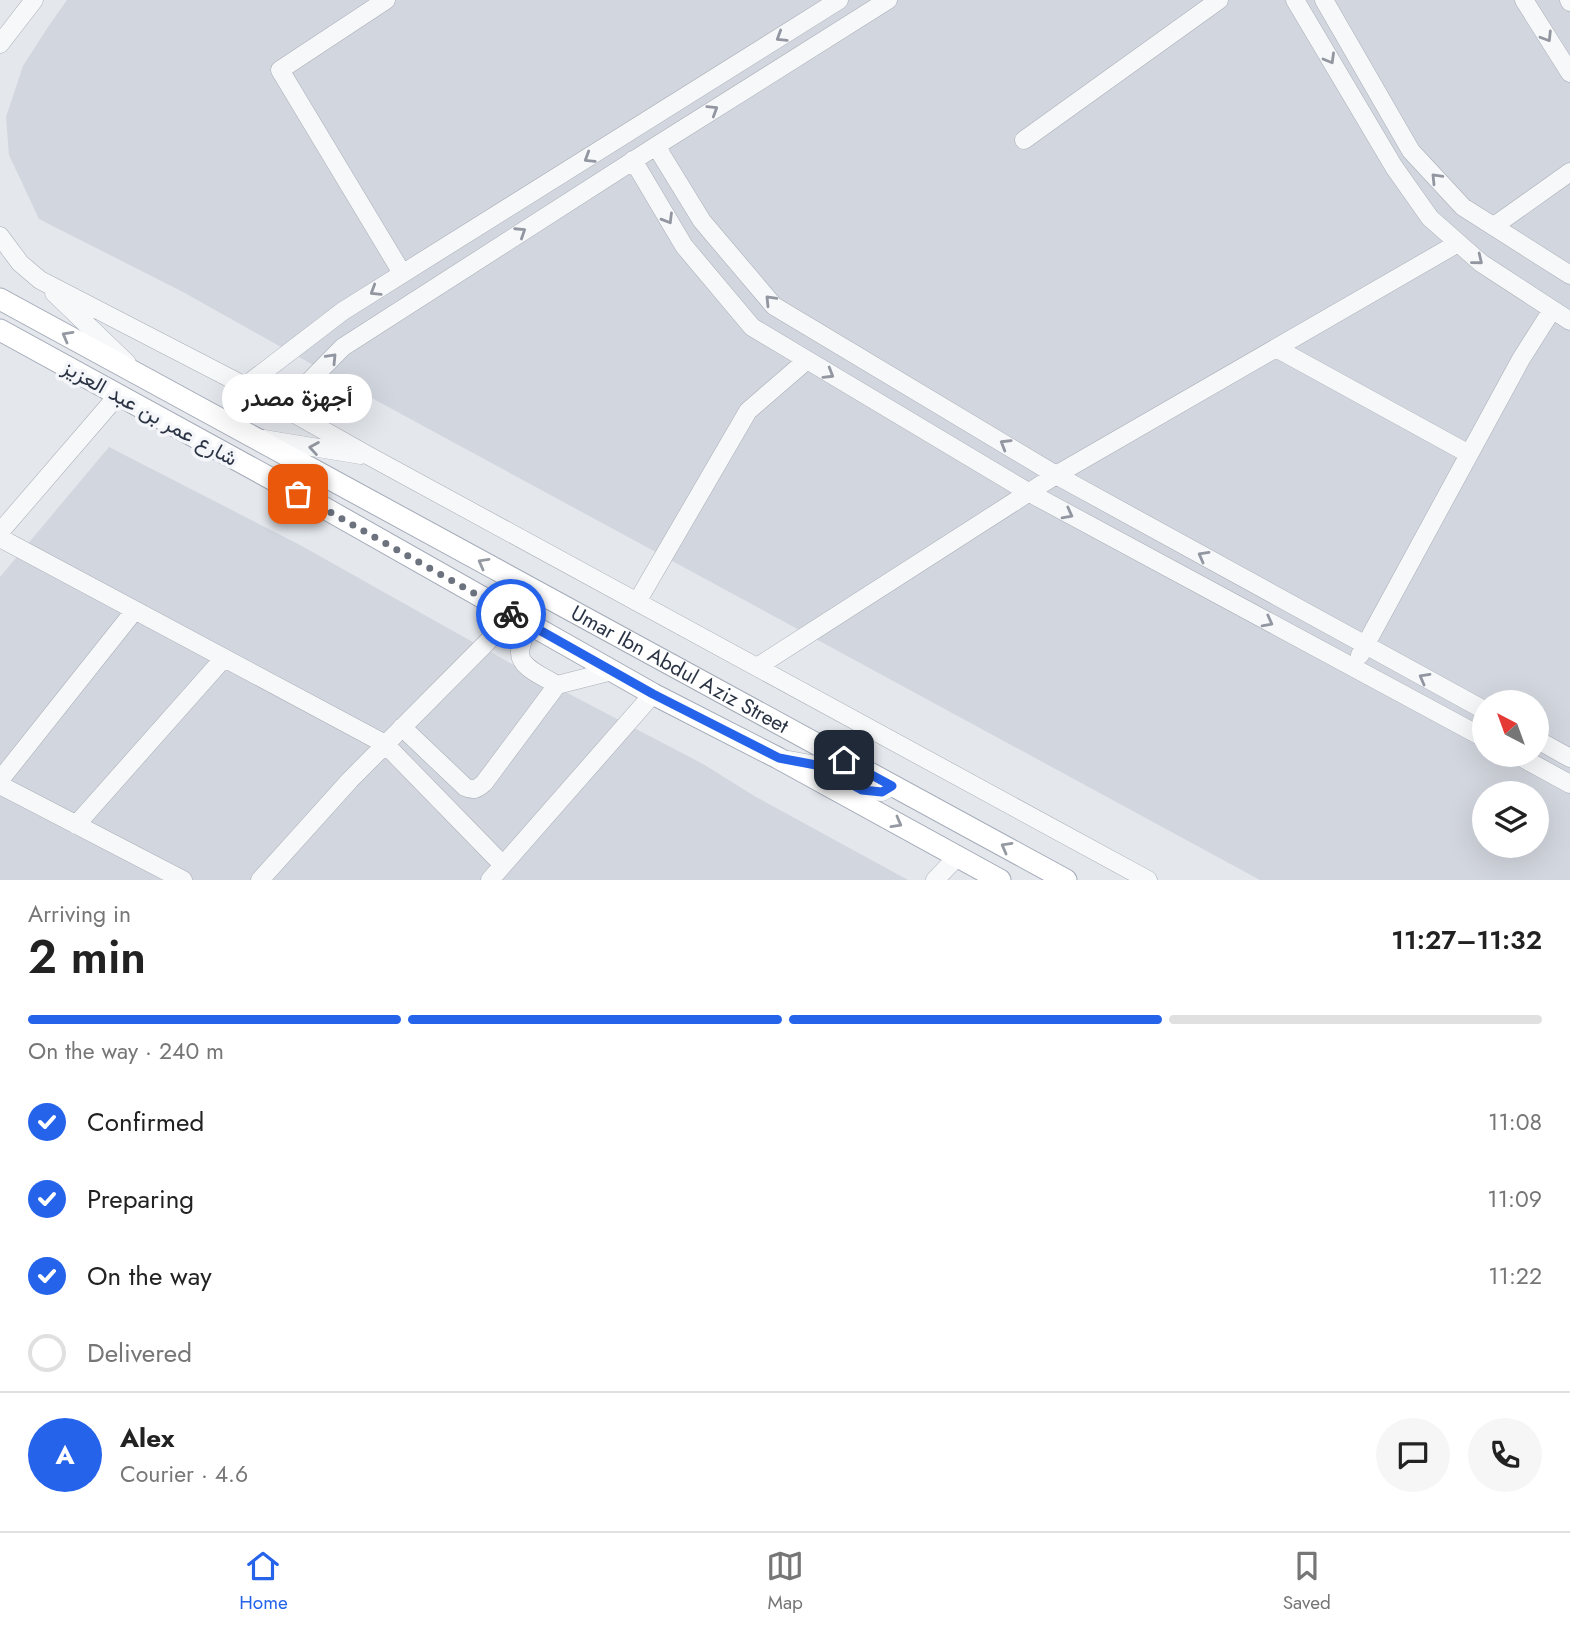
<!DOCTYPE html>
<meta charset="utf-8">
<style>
body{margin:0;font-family:Jost,Vazirmatn,sans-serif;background:#f6f6f6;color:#222;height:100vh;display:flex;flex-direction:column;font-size:26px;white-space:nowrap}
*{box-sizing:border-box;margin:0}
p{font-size:23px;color:#767676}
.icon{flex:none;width:38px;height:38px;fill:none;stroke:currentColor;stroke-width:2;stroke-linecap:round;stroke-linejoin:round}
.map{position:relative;height:880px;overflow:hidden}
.details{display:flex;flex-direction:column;background:#fff;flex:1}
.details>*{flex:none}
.needle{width:46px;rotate:319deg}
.fabs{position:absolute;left:1472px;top:690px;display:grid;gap:14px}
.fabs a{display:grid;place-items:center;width:77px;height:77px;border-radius:50%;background:#fff;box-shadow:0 7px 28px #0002;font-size:35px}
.pin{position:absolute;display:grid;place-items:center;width:60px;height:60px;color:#fff;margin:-30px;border-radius:14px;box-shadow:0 4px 10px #0006}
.courier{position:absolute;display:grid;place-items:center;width:70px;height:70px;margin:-35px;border:5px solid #2563eb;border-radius:50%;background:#fff;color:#222;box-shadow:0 2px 9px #0007}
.bubble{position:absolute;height:49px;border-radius:24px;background:#fff;box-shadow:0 7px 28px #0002;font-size:23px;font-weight:600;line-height:49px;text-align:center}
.overview em{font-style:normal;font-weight:600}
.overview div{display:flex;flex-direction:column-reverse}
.overview{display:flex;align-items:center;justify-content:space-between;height:119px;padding:0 28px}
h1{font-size:46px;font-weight:600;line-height:52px}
.bar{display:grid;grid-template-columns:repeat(4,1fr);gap:10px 7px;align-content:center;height:84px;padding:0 28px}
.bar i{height:9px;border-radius:5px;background:#e0e0e0}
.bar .current{background:#2563eb}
.bar p{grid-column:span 4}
.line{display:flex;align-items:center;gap:18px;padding:0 28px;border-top:2px solid #e0e0e0}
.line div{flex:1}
.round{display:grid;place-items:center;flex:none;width:74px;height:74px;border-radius:37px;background:#f6f6f6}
ol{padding:0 28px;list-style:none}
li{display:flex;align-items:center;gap:21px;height:77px}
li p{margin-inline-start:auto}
li .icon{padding:7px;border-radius:50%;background:#2563eb;color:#fff;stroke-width:4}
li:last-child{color:#767676}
li i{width:38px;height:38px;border:4px solid #e0e0e0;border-radius:50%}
.menu{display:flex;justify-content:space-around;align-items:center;height:98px;border-top:2px solid #e0e0e0;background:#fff;font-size:19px;color:#767676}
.menu a{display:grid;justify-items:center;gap:4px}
.menu .current{color:#2563eb}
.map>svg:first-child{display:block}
.built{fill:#d2d6de;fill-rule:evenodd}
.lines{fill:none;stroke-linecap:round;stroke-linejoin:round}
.minor-casing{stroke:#a9aeb7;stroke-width:19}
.major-casing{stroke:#a3abb8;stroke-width:23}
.minor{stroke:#f7f8fa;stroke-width:18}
.major{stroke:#fff;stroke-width:21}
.oneway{stroke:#9196a0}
.oneway2{stroke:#959aa2}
.done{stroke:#6c737f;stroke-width:7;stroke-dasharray:0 12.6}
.route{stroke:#2563eb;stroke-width:9}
.labels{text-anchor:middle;stroke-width:7;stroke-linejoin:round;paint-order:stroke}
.street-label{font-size:21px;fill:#2b3445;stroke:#f4f6f9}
</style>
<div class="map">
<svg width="1570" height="880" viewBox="0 0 1570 880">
<rect width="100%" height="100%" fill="#e4e7ec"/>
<path class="built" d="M67,0H1570V880H1260L381,403L183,292L39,219L9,155L6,117L23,66L48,27ZM1484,702H1536V754H1484ZM1484,793H1536V845H1484Z
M109,447L300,545L510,663L703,764L756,797L908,880H0V577Z"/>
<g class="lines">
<g class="minor-casing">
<path id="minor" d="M386,0L280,70L402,273
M1295,0L1394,167L1430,218L1481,263L1570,321
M1324,0L1411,151L1463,207L1570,275
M1524,0L1570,73
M1569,0L1570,2
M0,44L34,0
M1024,140L1219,0
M656,146L702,221L774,306L1056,475L1484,710
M633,160L684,246L752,327L1028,492L1484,738
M1494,226L1570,172
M0,236L20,263L40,280L245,386L371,457L1148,880
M54,293L127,363
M1276,348L1469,454
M245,386L343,311L839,0
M284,407L343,347L656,146L888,0
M264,439L361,455
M0,532L118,395
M0,538L385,744L503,865
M637,602L748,411L807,360
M528,624C526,633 521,643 520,652C519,668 545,677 557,685
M1360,655L1521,359L1552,310
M757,667L1056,475L1458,243
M402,727L465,787C474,791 477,789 484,783L557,685L612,671
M1536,739L1570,758
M1515,754L1570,784
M789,760L816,765L862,790L882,792L893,786
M0,780L135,610
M0,785L183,880
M76,825L224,658
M260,880L350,780L513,616
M490,880L653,694
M935,880L958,856"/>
</g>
<g class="major-casing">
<g id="major">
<path id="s1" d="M0,299L1066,880"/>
<path d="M0,330L321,506L653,694L778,758L1000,880"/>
</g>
</g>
<use href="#minor" class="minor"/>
<use href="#major" class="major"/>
</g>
<defs><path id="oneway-chevron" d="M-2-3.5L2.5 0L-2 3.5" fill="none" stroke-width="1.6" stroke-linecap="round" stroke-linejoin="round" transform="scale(1.75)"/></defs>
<g class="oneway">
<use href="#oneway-chevron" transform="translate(781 37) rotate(148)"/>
<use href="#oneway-chevron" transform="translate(1547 37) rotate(58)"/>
<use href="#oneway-chevron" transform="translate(1330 59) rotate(60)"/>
<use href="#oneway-chevron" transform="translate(713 110) rotate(-32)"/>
<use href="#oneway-chevron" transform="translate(589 158) rotate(148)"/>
<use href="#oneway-chevron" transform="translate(1436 178) rotate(-134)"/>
<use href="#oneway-chevron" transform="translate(668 219) rotate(59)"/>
<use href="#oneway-chevron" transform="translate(521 232) rotate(-33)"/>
<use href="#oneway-chevron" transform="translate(1478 260) rotate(39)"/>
<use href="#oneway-chevron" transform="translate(375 291) rotate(148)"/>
<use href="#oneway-chevron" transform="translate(770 300) rotate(-134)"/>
<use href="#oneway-chevron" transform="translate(332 358) rotate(-46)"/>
<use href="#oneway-chevron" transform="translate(829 374) rotate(31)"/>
<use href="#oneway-chevron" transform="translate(1005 444) rotate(-149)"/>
<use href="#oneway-chevron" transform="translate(314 448) rotate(-171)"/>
<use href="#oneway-chevron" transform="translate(1068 514) rotate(28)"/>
<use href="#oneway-chevron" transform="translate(1203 556) rotate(-151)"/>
<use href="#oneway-chevron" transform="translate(1268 622) rotate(28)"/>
<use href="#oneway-chevron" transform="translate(1424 678) rotate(-151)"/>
</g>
<g class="oneway2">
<use href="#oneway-chevron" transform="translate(67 336) rotate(-151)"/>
<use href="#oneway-chevron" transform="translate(483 563) rotate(-151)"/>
<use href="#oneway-chevron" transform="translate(897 823) rotate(29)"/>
<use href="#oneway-chevron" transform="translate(1006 847) rotate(-151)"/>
</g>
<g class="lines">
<path class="done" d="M298,494L511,614"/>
<path class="route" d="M511,614L653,694L779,758L816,765L862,790L882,792L892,786L844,760"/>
</g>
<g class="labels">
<g class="street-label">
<text transform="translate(150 413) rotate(29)" y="7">شارع عمر بن عبد العزيز</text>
<text dy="7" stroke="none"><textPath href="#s1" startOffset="774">Umar Ibn Abdul Aziz Street</textPath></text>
</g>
</g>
</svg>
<div class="fabs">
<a><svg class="needle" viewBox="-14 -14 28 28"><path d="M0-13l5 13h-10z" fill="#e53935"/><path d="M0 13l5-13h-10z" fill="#767676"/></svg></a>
<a><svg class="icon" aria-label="layers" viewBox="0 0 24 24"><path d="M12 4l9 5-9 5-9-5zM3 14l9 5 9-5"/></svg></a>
</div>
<div class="pin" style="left:298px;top:494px;background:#ea580c"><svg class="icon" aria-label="bag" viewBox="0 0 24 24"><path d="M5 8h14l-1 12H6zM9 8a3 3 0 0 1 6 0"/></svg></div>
<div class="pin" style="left:844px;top:760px;background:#1f2937"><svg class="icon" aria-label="home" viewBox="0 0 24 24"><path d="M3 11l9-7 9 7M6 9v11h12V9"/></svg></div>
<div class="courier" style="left:511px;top:614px"><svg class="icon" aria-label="bike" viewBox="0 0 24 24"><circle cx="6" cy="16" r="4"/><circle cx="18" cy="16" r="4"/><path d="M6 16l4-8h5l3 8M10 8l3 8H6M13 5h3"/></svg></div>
<div class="bubble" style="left:222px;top:374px;width:150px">أجهزة مصدر</div>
</div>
<section class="details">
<div class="overview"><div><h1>2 min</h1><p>Arriving in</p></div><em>11:27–11:32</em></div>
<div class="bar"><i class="current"></i><i class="current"></i><i class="current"></i><i></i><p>On the way · 240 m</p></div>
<ol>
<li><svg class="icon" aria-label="check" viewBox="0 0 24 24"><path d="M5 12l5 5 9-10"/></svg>Confirmed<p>11:08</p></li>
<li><svg class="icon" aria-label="check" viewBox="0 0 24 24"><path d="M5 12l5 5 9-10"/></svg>Preparing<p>11:09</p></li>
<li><svg class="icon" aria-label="check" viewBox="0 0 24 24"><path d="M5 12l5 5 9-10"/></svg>On the way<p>11:22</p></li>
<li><i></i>Delivered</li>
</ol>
<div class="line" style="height:126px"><b class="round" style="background:#2563eb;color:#fff">A</b><div><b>Alex</b><p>Courier · 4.6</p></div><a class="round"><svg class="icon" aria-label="chat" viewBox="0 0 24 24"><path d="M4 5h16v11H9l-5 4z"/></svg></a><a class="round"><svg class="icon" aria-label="phone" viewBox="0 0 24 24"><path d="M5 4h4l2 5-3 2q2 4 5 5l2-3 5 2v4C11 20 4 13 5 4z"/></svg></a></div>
</section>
<nav class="menu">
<a class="current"><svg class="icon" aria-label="home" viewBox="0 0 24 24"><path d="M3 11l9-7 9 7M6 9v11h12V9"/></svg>Home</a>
<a><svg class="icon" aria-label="map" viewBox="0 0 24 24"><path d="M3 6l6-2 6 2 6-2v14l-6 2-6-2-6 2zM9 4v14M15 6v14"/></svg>Map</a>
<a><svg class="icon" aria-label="saved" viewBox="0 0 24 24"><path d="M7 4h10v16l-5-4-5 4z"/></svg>Saved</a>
</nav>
